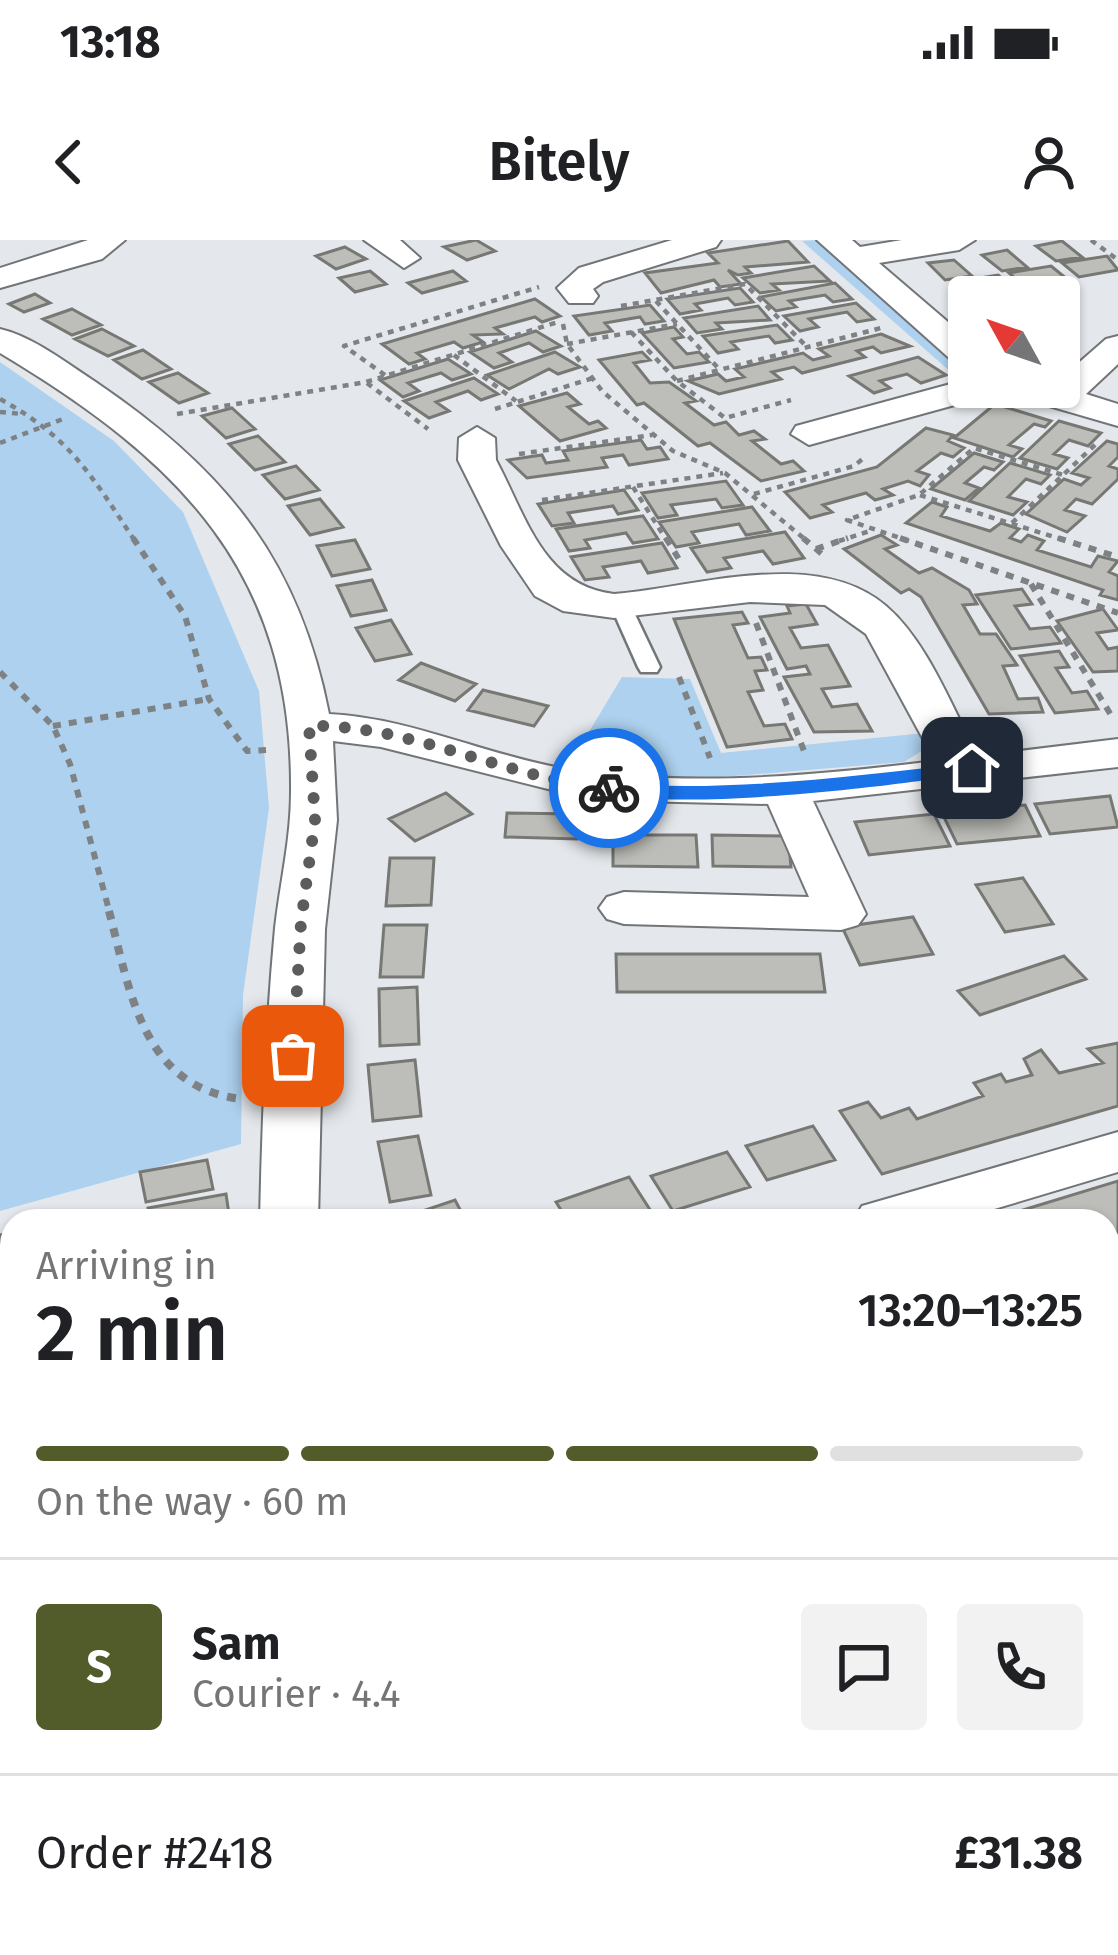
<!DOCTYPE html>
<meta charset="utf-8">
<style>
body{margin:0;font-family:"Fira Sans",sans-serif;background:#f2f2f2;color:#202124;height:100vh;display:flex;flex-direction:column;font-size:45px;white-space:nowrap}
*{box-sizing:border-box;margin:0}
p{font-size:39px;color:#757577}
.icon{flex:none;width:66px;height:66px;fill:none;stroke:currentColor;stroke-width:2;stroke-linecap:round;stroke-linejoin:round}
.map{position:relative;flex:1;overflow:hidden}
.sheet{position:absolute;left:0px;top:969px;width:1119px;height:747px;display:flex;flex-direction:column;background:#fff;border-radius:36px 36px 0 0;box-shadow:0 3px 9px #0004}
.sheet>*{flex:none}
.needle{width:78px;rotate:310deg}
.controls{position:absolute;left:948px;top:36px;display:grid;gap:24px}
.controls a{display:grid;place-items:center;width:132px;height:132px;border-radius:12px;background:#fff;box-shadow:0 3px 9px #0004;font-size:60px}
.pin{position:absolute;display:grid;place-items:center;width:102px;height:102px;color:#fff;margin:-51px;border-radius:24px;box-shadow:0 6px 18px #0006}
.courier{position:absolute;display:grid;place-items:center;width:120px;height:120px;margin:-60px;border:9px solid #1a73e8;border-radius:50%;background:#fff;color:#222;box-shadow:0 3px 15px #0007}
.summary em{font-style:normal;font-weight:600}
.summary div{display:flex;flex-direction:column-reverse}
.summary{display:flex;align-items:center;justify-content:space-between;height:204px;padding:0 36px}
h1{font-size:78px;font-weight:600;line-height:90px}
.bar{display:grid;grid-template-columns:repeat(4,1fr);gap:18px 12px;align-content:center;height:144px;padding:0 36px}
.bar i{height:15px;border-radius:9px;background:#e0e0e0}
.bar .active{background:#525b2a}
.bar p{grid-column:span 4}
.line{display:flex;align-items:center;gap:30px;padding:0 36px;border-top:3px solid #e0e0e0}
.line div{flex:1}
.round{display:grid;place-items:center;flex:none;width:126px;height:126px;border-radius:12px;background:#f2f2f2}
.status{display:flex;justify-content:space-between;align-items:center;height:84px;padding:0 60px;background:#fff;direction:ltr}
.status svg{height:33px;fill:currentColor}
header{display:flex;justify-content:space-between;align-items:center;height:156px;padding:0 36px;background:#fff;font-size:54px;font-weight:600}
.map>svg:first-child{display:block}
.green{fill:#add1ee}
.building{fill:#bdbeb9;stroke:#777874;stroke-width:3}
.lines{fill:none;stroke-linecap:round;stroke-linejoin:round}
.service-casing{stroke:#717578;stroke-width:5}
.minor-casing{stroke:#717578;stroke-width:4}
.path-far2{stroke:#7f8284;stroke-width:4.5;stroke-dasharray:6 6;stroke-linecap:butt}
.path-far1{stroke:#7f8284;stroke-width:6;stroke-dasharray:8 8;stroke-linecap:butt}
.path{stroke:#7f8284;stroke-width:8;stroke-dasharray:9 9;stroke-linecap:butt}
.service{fill:#fff;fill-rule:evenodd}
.minor{fill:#fff;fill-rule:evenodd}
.route{fill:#1a73e8}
.done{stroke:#5a5c5e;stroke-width:12;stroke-dasharray:0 21.6}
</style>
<div class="status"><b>13:18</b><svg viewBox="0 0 49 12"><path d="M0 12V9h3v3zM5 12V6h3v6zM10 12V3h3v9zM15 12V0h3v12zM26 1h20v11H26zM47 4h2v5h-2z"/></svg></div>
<header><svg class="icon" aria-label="back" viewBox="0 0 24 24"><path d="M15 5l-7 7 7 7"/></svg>Bitely<svg class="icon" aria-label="person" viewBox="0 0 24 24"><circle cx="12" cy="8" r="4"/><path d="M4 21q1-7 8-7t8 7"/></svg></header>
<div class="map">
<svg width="1118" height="1715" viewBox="0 0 1118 1715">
<rect width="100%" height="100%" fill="#e4e8ec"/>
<path class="green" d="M817,0L961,128V141L802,1Z
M0,122L114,201L183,272L259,451L269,568L243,755L241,904L0,971Z
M622,437L690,439L721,513L925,493L928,507L904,522L686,540L566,530Z"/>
<path class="building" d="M476,0L495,11L467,20L444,7Z
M788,1L808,22L745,27L751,33L738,35L728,30L741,44L720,47L714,40L661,53L645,33L718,23L708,13Z
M1062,1L1082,17L1056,21L1036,6Z
M345,7L366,19L336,29L316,16Z
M1007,10L1027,27L1002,31L982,15Z
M1107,16L1118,30L1079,37L1062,23Z
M954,20L972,36L945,40L928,23Z
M814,26L830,41L772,44L779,50L760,53L743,38Z
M1051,26L1067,39L1024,46L1009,33Z
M370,31L386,44L355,52L339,38Z
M453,31L466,41L422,53L408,43Z
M998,35L1014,49L970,56L955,42Z
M835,43L852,59L833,62L825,55L789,61L796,67L776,71L761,57Z
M740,48L753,62L735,65L728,58L695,64L701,70L680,74L667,59Z
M35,54L50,63L24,72L9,64Z
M535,59L560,76L542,82L535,77L495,88L503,94L473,95L483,102L463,108L454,102L417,113L425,119L409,124L382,104Z
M856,63L874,79L857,82L847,72L809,79L818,87L800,91L784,76Z
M650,65L664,81L645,84L640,77L605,83L612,91L589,95L574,76Z
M758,66L770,80L716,83L722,89L697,93L684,78Z
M72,69L101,85L72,95L43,79Z
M777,85L792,100L775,103L769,96L731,102L738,109L718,113L703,96Z
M674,87L683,97L673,99L687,114L699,112L709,122L674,128L642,93Z
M102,89L134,106L108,116L75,99Z
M536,91L561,106L543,112L529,103L499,113L512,122L494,128L470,112Z
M881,94L910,106L881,113L873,107L857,111L865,117L802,133L794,127L772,132L781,139L719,154L688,141L718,134L726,141L744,137L735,129L803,113L813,120L829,116L819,109Z
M143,110L171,129L142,139L114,120Z
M555,112L580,127L558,134L549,129L509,149L487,135Z
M642,112L650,120L634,123L650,143L669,142L696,161L685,163L714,185L726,182L739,195L754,191L765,199L752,201L781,224L793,221L804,231L761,241L710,203L698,206L644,163L637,165L599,120Z
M918,117L946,135L921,143L907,134L880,141L890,148L874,153L849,136Z
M448,119L471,134L452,140L441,133L408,143L419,151L403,157L380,140Z
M178,133L208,153L179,163L149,142Z
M474,138L498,154L481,160L468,151L436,162L449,171L429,178L404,161Z
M567,153L580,164L568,167L589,184L598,181L606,188L560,201L519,166Z
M995,164L1051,181L1045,187L1034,184L1009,205L1022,209L1013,217L954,198Z
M232,168L255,189L226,198L202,176Z
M1059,181L1101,193L1088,206L1069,200L1054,214L1068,218L1057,229L1020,218Z
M926,188L953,195L948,201L964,208L953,217L941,213L917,231L929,235L920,246L908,241L883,249L893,255L875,260L866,253L823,265L832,272L810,278L785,252L877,227Z
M258,196L285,222L255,230L229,204Z
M641,200L647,209L660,207L668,219L629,225L623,215L602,218L607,227L527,238L508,220L542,215L546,223L568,220L563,211Z
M1107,201L1118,204V217L1109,226L1118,229V239L1092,264L1076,259L1065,270L1085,276L1067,292L1026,274L1064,239L1081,245L1089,238L1072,233Z
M974,213L1003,222L994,230L984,227L965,243L979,248L965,260L931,249Z
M1010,223L1050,235L1041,244L1026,239L1008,257L1027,262L1013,275L969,261Z
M296,226L319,250L285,259L263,235Z
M726,241L743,265L722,268L716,259L671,265L677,275L658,278L642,253Z
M624,250L638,270L618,274L613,266L568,273L574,283L552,286L538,264Z
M320,259L343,287L310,295L288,266Z
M932,262L947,267L941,276L990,291L1001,283L1019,289L1010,298L1021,302L1028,295L1044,301L1037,310L1091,327L1098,316L1118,321L1109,332L1118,336V360L1100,355L1103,350L906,283Z
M752,267L770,291L746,295L739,284L692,292L699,303L676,307L659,282Z
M643,276L658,299L633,303L626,293L585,300L590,308L569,311L556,289Z
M785,292L804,318L773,324L763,311L724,318L731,328L707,332L691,308Z
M881,295L897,305L885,309L919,333L932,328L969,350L977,364L963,365L980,394H996L1017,425L1003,426L1018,459L1038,458L1043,472L989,474L921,357L909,349L901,353L844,309Z
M355,300L370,329L332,336L317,306Z
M662,303L677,328L648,333L641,321L603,327L609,337L585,340L571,317Z
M372,340L386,370L351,376L337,346Z
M1022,349L1032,364L1015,366L1030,389L1050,387L1061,403L1011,409L976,355Z
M806,364L817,384L790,388L801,408L828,405L850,446L822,449L832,467L857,464L872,491L814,492L784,437L810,434L806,426L787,429L760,377L790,373L787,366Z
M1103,369L1118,390L1097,393L1108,409L1118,407V431L1093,432L1057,381Z
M742,372L748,383L733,385L748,418L761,417L767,430L755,431L763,450L748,452L764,486L785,484L792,499L727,507L674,379Z
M391,380L411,414L375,421L356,388Z
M1059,411L1069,427L1056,428L1072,453L1087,451L1098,469L1055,473L1020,416Z
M421,423L476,444L455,461L399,440Z
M483,450L548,466L534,486L468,470Z
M446,553L472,574L415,601L389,579Z
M1110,556L1118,587L1050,594L1035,564Z
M1025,565L1040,596L957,604L942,573Z
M507,573L578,574L577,599L505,597Z
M934,574L950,606L869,615L855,582Z
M613,595H696L698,627L613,626Z
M712,595L788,596L791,627L713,626Z
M390,618H434L431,665L386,666Z
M1023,638L1053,684L1005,692L976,645Z
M913,677L933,714L860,725L842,687Z
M384,685H427L423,737H380Z
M616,714H820L825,752H617Z
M1064,716L1086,739L980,775L958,751Z
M417,747L419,804L380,806L379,749Z
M1118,803V866L882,934L840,871L868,862L881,878L909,868L917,879L983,856L974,843L1001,834L1006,842L1032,835L1024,819L1041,810L1059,833L1103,823L1088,809Z
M415,820L421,876L373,881L368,825Z
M813,886L835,920L767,940L746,906Z
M418,896L431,955L390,962L378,902Z
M727,912L750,947L673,971L651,936Z
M207,920L213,949L146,962L140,932Z
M629,937L654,976L568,981L556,962Z
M1118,941V992L1107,996V981H987Z
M226,954L230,981H149L148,968Z
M455,960L466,981H393Z
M12,992V1704H70V1715H0V995Z
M1118,1300V1375L1107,1378V1304Z
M1118,1577V1658L1107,1663V1581Z
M251,1704H340L342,1715H252Z
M701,1704H943L916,1715H672Z"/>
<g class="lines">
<g class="service-casing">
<path id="service" d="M620,358L630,364L660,427L657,432H641L638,427L610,364Z"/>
</g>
<g class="minor-casing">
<path id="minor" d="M88,0H125L102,19L0,48V28Z
M364,0H400L420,18L404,28Z
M672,0H721L716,7L603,42L593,49L598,56L593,63H569L557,48L579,28Z
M817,0H852L860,7L902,0H975L959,10L879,23L969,100V128L957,125Z
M0,89C34,97 68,124 97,143C225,230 299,320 329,474C410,478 483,514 561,528C684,548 812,536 935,521L866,394L825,365L750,362L614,378L563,371L535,356L501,306L458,220L459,198L477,187L495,198L496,220C526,276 543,346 614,354C694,348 816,306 886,366C928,402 952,468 978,516L1118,499V527L813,561L866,674L858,685L841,690L624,684L607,679L599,668L607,657L624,652L809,657L768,564L592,560L381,507L333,501L337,580L325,689L318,981H260C262,884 266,785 275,688C280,643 291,599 291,552C293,331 179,220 0,113Z
M1118,96V124L1086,154L1118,164V186L1011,155L1006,147H1059V140L1106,99Z
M969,139V147H996L991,155L809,205L791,194L796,186Z
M1118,892V932L954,981H853L862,966Z
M1118,1233V1287L1107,1291V1237Z
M374,1704H450L452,1715H376Z"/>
</g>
<path class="path-far2" d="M1091,0L1118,20
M656,61L719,129
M621,66L745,44L807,107
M563,84L567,104L602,151L673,211L725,233L807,301
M631,92L677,141L725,178L791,160
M567,104L677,84
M454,115L516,161
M385,135L344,106L539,47
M677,141L881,88
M367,143L428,189
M0,159C71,198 91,235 135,301
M495,169L593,138
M0,172L22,174
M177,174L366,142L558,82
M0,203L63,179
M519,214L652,195
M633,247L667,301
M754,254L854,226L865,217
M920,255L1067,301
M542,260L723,233
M1012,283L1097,203
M839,301L873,290
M909,301L847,280L919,255L974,208L1063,235"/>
<path class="path-far1" d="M133,298L185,376L209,459L247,511L266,510
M666,298L680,321
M803,298L822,314
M900,298L1118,373
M1058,298L1118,317
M816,309L848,298
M1031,344L1114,480
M756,383L804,511
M0,432L53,486L70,524L110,674
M679,437L710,518
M53,486L209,459"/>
<path class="path" d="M109,671C130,751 142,847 241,859"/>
<use href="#service" class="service"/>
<use href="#minor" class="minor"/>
</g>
<path class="route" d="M972,523L978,532C916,544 645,577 601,548L609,543C731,553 850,536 972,523Z"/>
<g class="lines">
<path class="done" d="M293,816L301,682L315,580L309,486C412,484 506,539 609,548"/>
</g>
</svg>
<div class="controls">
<a><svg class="needle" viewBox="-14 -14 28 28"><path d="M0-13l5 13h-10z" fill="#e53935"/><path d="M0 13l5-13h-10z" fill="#757577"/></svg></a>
</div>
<div class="pin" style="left:293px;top:816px;background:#ea580c"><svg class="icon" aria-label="bag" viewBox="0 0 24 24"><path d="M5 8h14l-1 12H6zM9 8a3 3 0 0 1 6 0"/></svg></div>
<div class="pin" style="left:972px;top:528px;background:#1f2937"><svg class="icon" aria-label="home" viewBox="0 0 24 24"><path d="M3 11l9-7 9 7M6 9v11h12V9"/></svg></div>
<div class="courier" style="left:609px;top:548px"><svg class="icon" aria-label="bike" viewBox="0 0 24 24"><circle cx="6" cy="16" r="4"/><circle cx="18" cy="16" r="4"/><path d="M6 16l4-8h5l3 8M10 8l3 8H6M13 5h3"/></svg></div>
<section class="sheet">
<div class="summary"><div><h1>2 min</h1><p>Arriving in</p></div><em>13:20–13:25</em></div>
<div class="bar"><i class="active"></i><i class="active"></i><i class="active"></i><i></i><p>On the way · 60 m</p></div>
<div class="line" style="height:216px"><b class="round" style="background:#525b2a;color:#fff">S</b><div><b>Sam</b><p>Courier · 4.4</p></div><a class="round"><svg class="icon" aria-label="chat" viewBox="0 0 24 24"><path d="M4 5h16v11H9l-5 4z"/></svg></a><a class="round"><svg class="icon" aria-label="phone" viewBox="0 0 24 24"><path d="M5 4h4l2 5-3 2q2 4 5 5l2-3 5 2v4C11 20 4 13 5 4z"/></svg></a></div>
<div class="line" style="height:156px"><div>Order #2418</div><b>£31.38</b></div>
</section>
</div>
